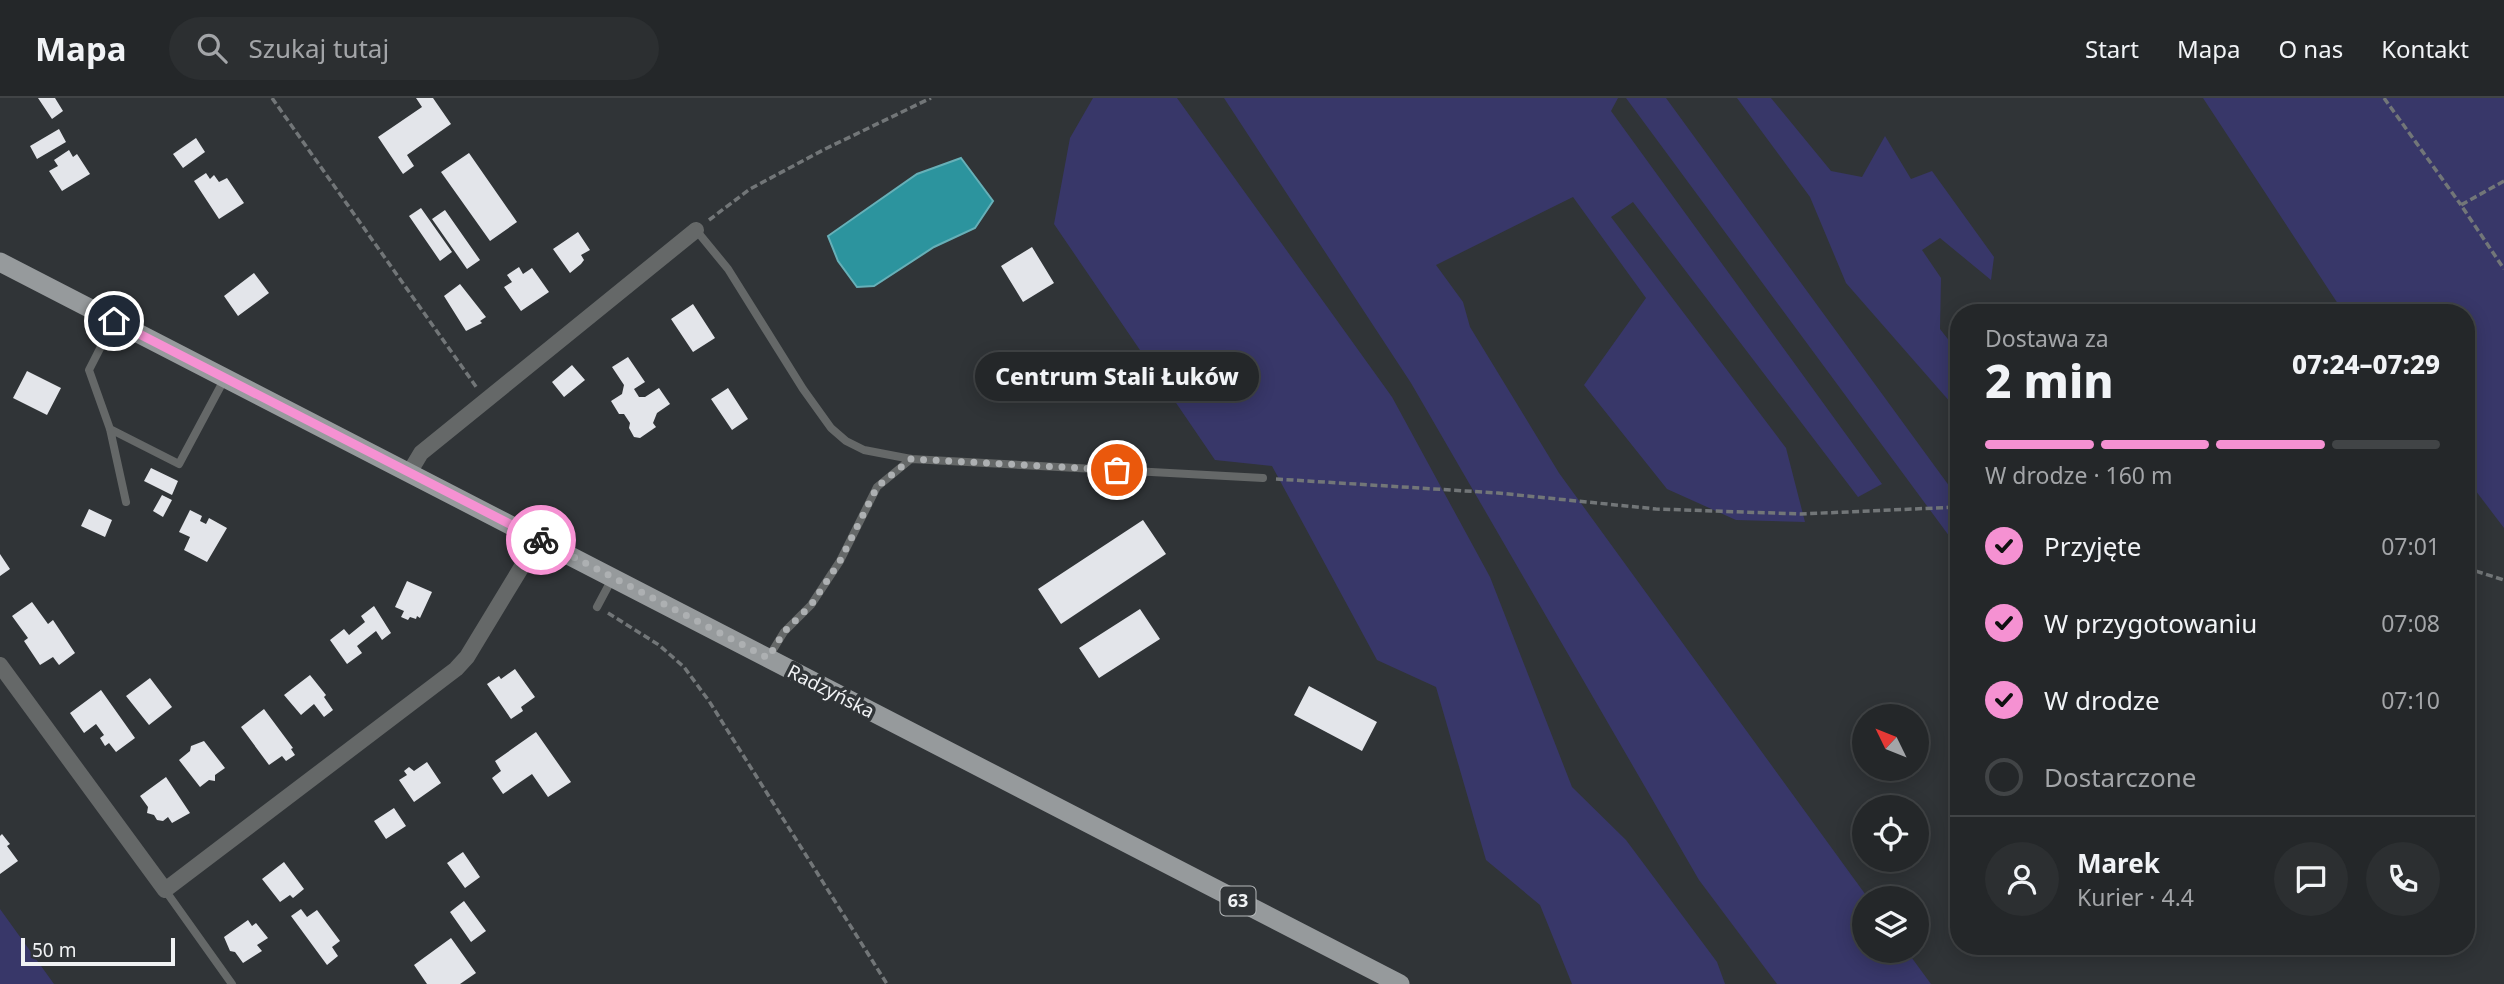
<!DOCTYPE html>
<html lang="pl">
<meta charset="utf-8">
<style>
body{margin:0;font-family:"Noto Sans",sans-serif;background:#2c2f31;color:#f1f3f6;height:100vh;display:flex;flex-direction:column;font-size:26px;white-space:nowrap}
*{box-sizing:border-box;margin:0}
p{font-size:23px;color:#a3a5a8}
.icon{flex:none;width:38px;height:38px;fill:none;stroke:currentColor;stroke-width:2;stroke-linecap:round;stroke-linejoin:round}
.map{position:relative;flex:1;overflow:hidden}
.details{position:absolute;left:1950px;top:206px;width:525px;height:651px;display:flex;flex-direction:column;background:#242729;border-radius:28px;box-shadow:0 4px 18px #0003,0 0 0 2px #414446}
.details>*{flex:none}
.needle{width:46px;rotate:313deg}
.tools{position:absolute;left:1852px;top:606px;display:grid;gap:14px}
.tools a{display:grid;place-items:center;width:77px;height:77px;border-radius:50%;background:#242729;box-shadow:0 4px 18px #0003,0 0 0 2px #414446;font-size:35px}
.scale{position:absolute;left:21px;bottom:18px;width:154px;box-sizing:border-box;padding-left:7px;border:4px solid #f0f2f4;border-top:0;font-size:19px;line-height:24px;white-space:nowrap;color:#f0f2f4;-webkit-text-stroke:5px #303437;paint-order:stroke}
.pin{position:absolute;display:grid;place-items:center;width:60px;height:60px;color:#fff;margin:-30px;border:4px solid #fff;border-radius:50%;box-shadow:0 2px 7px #0007}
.courier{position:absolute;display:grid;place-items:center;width:70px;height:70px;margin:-35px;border:5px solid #f591d2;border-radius:50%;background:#fff;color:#222;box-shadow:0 2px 9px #0007}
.bubble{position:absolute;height:49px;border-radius:24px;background:#242729;box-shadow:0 4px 18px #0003,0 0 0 2px #414446;font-size:23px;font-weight:800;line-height:49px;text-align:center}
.overview em{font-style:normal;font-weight:800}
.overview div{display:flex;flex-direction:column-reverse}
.overview{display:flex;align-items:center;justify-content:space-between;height:119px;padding:0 35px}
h1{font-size:46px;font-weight:800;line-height:52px}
.bar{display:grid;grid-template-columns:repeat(4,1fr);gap:10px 7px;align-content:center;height:84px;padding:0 35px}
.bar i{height:9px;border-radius:5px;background:#414446}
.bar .on{background:#f591d2}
.bar p{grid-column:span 4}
.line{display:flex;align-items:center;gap:18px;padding:0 35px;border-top:2px solid #414446}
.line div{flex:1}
.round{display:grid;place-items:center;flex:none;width:74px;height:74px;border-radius:37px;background:#2c2f31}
ol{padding:0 35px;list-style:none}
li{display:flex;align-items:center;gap:21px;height:77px}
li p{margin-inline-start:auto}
li .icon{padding:7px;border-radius:50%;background:#f591d2;color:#111;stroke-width:4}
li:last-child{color:#a3a5a8}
li i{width:38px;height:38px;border:4px solid #414446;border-radius:50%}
header{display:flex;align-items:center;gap:42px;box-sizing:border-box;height:98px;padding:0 35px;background:#242729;border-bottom:2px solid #414446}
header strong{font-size:33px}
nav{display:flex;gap:38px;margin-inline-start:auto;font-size:24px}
.search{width:490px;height:63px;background:#2c2f31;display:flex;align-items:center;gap:18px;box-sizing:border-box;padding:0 24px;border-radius:38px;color:#a3a5a8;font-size:26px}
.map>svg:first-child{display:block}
.green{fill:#383769}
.water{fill:#2c949e;stroke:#67b0b8;stroke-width:2}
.building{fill:#e3e5ea}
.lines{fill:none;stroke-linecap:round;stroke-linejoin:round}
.path{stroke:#727678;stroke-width:3.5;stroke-dasharray:7 3.5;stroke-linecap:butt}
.service{stroke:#656868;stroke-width:8}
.minor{stroke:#656868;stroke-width:16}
.primary{stroke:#969a9c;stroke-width:19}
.done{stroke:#adb0b2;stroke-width:7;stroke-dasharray:0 12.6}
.route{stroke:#f591d2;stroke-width:9}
.labels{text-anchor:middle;stroke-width:7;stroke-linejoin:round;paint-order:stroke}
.shield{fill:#303437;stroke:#b6b9bb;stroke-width:2}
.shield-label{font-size:18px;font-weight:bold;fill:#f0f2f4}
.street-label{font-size:19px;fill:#f0f2f4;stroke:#303437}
</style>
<header>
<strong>Mapa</strong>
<div class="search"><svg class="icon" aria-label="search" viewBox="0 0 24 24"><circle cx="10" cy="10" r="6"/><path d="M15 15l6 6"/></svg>Szukaj tutaj</div>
<nav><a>Start</a><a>Mapa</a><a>O nas</a><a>Kontakt</a></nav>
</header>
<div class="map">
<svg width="2504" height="886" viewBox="0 0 2504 886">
<rect width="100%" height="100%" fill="#303437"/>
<path class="green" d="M1093,0H1177L1392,299L1490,479L1572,689L1626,742L1717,864L1725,886H1572L1540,807L1486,762L1436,589L1377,562L1272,368L1215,362L1054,126L1070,40Z
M1224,0H1618L1611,13L1882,386L1858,399L1633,104L1611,119L1786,350L1805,424L1736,422L1667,391L1584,287L1646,200L1573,99L1436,167L1463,204L1470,229L1559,375L1868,800H1864V852H1906L1931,886H1777L1699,782L1411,285Z
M1626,0H1666L1958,400V450Z
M1737,0H1771L1831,73L1862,79L1885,38L1911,81L1932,73L1994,159L1991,182L1940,140L1922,152L1941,180L1940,231L1958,254V313L1846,185L1810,99Z
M2203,0H2504V430L2466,380V215H2344Z
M0,811L54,886H0Z"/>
<path class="water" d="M961,60L993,103L975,130L934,149L874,188L857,189L838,163L828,138L917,76Z"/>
<path class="building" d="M38,0H55L63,13L52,21Z
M416,0H433L451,26L407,57L414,68L403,76L378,39L422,9Z
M59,31L66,44L37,61L30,48Z
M196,40L205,54L183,70L173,56Z
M69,52L73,59L77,56L90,76L62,93L49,73L58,68L54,62Z
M469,55L517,124L490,143L441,74Z
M206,75L210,81L214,77L219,84L227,80L244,105L219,121L194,83Z
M421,110L452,154L440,163L409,118Z
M445,112L480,162L467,171L432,121Z
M578,134L590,152L581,157L584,162L581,166L570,175L553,151Z
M1032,149L1054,185L1023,204L1001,168Z
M519,169L523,176L532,170L549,194L521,213L504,189L512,184L507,177Z
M254,175L269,195L238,218L224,198Z
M460,186L486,219L480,223L482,225L466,233L444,198Z
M693,206L715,240L693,254L671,221Z
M628,259L645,284L634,291L639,299H645L659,290L670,306L657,315L653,325L656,329L640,340L634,339L629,330L630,325L624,316H619L611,303L622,296L624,287L612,269Z
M572,267L585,282L564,299L552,284Z
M27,273L61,290L47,317L13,300Z
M728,290L748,321L732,332L711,301Z
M151,370L178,383L172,397L144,383Z
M162,397L172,402L163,419L153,413Z
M89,411L112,422L105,439L81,428Z
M190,412L202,418L200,423L206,426L209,420L227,430L207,464L184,452L190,439L179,434Z
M1143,422L1166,456L1061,526L1038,491Z
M0,456L10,471L0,478Z
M407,483L432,494L420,520L417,518L416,521L410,519L408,522L401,519L404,513L395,509Z
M32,504L48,526L53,522L75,555L59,567L53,559L40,567L24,543L28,540L12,518Z
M374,508L391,535L382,542L376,533L357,548L362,555L347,566L330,542L344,531L349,537L365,524L361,518Z
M1140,511L1160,541L1099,580L1079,550Z
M515,571L535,599L521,609L523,613L511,621L487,586L499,578L501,581Z
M310,577L326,597L324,599L333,612L324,619L314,606L301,617L284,597Z
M150,580L172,609L149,627L126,598Z
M1309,588L1377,624L1362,653L1294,617Z
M101,592L135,640L116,654L109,645L105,648L100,640L104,637L96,626L84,635L70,615Z
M264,611L293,650L291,651L295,657L286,663L282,658L269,667L241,629Z
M536,634L571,684L548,699L532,676L503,696L492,680L501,673L495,663Z
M204,643L225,670L215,677V683L209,682L200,689L179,662L190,653L191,648Z
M427,664L441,685L414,704L399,682L407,677L404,673L409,669L414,673Z
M166,679L190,715L172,725L168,719L163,723L157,722L154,717L147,715L148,709L140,698Z
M394,710L406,728L386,741L374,723Z
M2,736L10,746L7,748L18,763L0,776V738Z
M463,754L480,779L465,790L447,765Z
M284,764L304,791L293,800L290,797L280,804L262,781Z
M464,803L486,833L471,844L450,814Z
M301,811L307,819L317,812L340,843L332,849L338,858L327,867L291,818Z
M248,822L252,828L256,825L268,840L257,847L262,853L243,865L235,854L230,853L224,839Z
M451,840L476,875L460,886H427L414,867Z"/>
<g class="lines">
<path class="path" d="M272,0L477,290
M2384,0L2461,107
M2504,83L2461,107L2504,171
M709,122L750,91L825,51L931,0
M1276,381L1498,395L1656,411L1801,416L1958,409
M2466,470L2504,482
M608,515L659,547L684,569L709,603L887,886"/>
<path class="service" d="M696,132L728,171L803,291L831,330L846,343L864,352L911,361L1263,380
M114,223L89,272L110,331L126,404
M110,331L179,366L225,280
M597,509L613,479
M768,560L784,534L811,507L840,463L877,389L911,361
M165,792L232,886"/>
<path class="minor" d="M409,375L421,355L696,132
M0,567L165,792L456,571L467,559L521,470L536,439"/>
<path class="primary" d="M0,164L1400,886"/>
</g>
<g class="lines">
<path class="done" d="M541,442L768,560L784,534L811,507L840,463L877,389L911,361L1117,372"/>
<path class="route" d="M114,223L541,442"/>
</g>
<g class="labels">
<rect class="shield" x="1220.5" y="788.5" width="35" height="29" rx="5"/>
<g class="shield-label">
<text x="1238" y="809">63</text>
</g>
<g class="street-label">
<text transform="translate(831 593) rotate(27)" y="7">Radzyńska</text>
</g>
</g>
</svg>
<div class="tools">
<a><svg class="needle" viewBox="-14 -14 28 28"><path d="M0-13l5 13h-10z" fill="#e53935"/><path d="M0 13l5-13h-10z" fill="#a3a5a8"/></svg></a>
<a><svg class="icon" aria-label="locate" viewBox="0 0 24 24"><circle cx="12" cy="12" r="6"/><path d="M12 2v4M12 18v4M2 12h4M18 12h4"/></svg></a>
<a><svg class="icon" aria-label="layers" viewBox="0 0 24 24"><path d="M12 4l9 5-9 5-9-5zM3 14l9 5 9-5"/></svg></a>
</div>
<div class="scale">50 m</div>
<div class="pin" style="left:1117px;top:372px;background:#ea580c"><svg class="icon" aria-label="bag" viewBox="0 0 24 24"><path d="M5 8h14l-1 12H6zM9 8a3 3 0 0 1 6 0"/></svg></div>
<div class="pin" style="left:114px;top:223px;background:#1f2937"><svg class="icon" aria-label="home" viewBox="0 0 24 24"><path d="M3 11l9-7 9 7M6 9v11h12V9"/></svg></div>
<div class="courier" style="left:541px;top:442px"><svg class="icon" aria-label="bike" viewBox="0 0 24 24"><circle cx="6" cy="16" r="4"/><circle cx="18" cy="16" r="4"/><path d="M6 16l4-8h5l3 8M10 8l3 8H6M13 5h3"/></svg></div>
<div class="bubble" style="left:975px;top:254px;width:284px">Centrum Stali Łuków</div>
<section class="details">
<div class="overview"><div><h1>2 min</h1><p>Dostawa za</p></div><em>07:24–07:29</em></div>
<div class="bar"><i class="on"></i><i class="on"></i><i class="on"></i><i></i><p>W drodze · 160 m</p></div>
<ol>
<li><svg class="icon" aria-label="check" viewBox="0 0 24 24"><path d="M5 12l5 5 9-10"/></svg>Przyjęte<p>07:01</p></li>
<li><svg class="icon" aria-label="check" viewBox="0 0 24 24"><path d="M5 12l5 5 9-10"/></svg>W przygotowaniu<p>07:08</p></li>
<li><svg class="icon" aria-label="check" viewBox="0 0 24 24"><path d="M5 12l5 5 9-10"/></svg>W drodze<p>07:10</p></li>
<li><i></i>Dostarczone</li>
</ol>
<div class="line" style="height:126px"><a class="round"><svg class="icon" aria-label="person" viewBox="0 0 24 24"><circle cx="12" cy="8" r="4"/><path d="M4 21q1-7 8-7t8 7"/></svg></a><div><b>Marek</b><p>Kurier · 4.4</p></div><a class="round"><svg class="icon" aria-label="chat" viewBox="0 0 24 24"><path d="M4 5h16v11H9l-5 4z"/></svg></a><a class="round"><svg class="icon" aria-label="phone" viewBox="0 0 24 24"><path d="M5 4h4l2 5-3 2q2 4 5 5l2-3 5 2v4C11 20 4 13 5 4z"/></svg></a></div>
</section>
</div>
